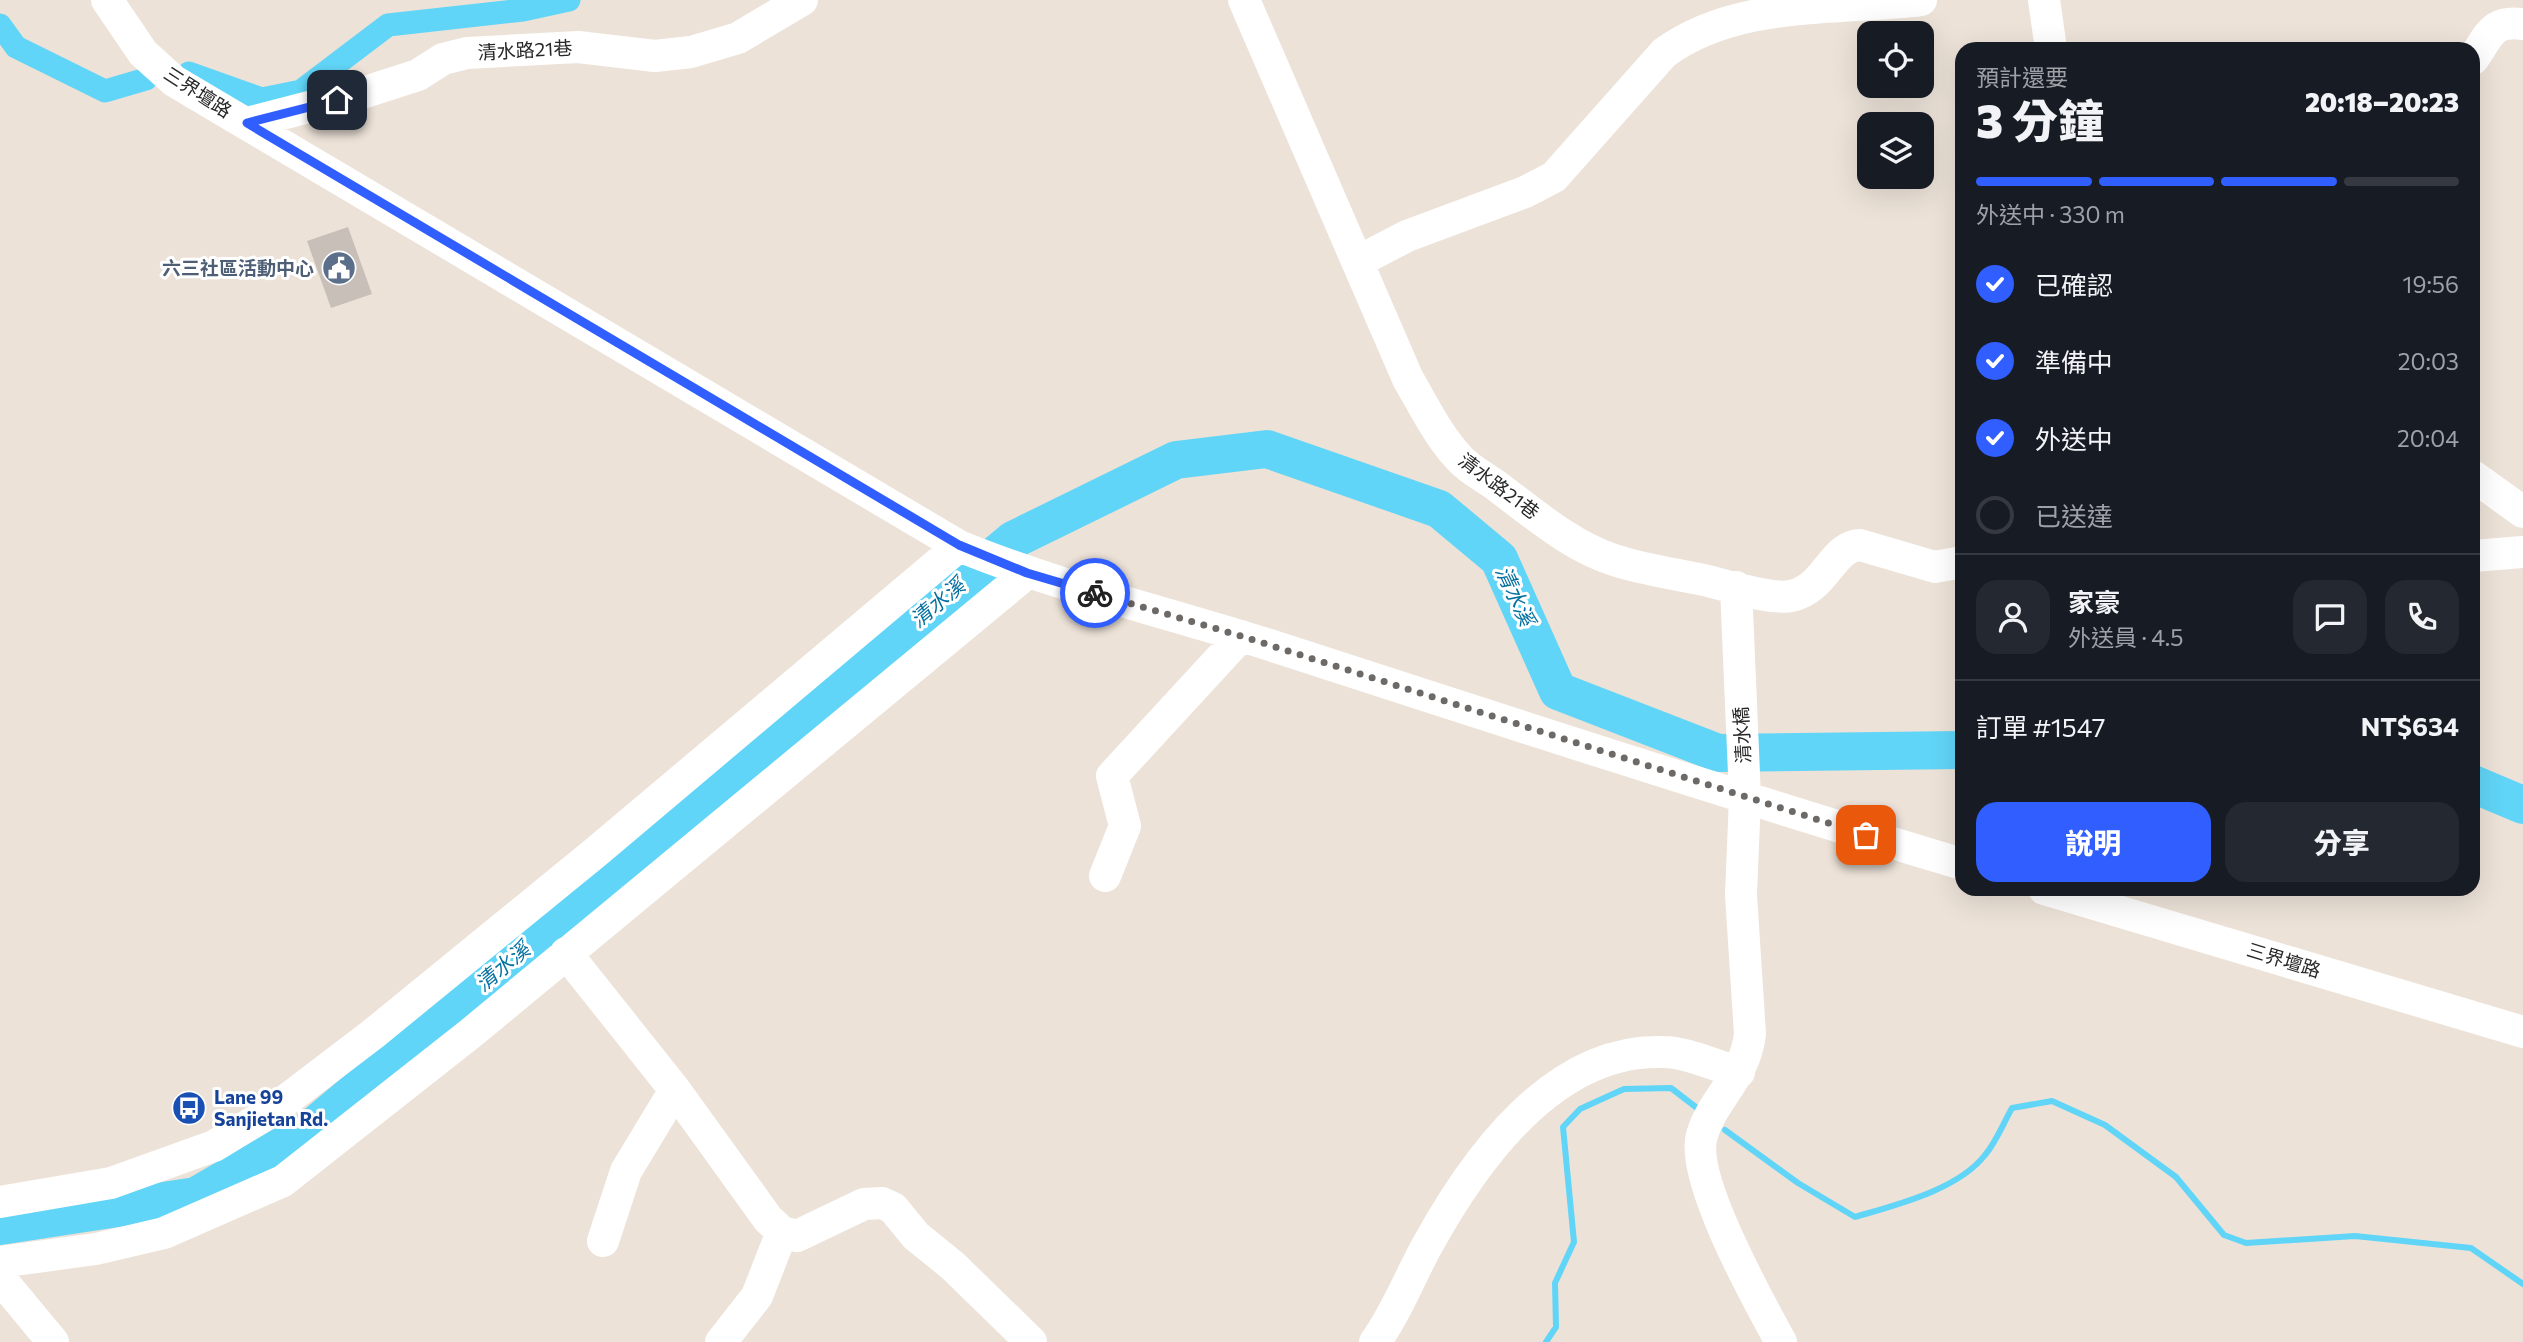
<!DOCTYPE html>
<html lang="zh-TW">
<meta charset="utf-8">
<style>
body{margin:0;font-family:Commissioner,"Noto Sans TC",sans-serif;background:#242831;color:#f1f3f6;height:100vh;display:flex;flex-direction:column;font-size:26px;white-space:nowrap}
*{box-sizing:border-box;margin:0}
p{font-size:23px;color:#9ea1a6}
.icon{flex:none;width:38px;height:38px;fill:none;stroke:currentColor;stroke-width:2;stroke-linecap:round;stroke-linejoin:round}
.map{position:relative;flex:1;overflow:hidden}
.sheet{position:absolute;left:1955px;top:42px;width:525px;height:854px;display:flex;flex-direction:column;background:#171b24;border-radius:21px;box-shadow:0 7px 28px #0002}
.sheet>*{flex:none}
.tools{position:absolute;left:1857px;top:21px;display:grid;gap:14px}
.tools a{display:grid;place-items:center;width:77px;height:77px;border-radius:14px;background:#171b24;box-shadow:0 7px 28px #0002;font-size:35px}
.pin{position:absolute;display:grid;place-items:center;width:60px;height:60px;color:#fff;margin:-30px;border-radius:14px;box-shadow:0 4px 10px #0006}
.courier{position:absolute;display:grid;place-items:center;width:70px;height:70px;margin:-35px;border:5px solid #315fff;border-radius:50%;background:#fff;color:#222;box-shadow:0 2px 9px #0007}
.head em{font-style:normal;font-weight:800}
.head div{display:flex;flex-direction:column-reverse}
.head{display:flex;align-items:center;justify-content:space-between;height:119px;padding:0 21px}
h1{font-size:46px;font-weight:800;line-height:52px}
.bar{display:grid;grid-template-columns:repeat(4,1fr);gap:10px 7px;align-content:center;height:84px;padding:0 21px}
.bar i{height:9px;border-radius:5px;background:#363941}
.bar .active{background:#315fff}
.bar p{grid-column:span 4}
.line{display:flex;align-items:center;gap:18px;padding:0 21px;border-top:2px solid #363941}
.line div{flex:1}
.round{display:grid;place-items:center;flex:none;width:74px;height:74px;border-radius:21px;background:#242831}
ol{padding:0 21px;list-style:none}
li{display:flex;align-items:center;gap:21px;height:77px}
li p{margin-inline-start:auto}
li .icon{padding:7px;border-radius:50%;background:#315fff;color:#fff;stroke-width:4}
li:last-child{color:#9ea1a6}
li i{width:38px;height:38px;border:4px solid #363941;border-radius:50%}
.primary-button{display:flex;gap:14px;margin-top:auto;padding:14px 21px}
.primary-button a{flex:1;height:80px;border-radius:21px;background:#315fff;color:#fff;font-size:28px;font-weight:800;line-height:80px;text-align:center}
.primary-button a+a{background:#242831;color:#f1f3f6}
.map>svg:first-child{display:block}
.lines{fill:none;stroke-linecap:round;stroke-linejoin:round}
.stream{stroke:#61d5f7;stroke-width:6}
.canal{stroke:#61d5f7;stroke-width:23}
.river{stroke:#61d5f7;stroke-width:38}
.building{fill:#c7bfb8}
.minor{stroke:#fff;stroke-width:32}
.done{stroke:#6d6966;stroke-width:7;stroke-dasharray:0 12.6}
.route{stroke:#315fff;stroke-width:9}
.labels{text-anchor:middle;stroke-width:6;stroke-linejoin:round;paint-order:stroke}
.street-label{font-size:19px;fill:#282828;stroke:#fff}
.service-label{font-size:19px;font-weight:bold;fill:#4e5e75;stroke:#fff;text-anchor:end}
.transit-label{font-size:19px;font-weight:bold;fill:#164399;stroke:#fff;text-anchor:start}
.water-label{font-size:21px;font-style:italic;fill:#0470a0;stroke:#fff}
</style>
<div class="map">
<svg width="2523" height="1342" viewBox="0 0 2523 1342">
<rect width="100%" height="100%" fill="#ece2d8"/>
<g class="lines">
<path class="stream" d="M1725,1130L1798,1183L1855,1217C1895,1205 1958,1190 1985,1155C1996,1142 2003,1124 2012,1108L2052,1101L2105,1125L2176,1177L2224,1235L2246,1243L2355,1236L2471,1248L2523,1284
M1546,1342L1556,1327L1555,1283L1574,1242L1563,1127L1580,1109L1624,1089L1671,1088L1697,1108"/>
<path class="canal" d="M0,25L16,47L105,91L146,79
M189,73L262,99L301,91L388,25L523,10L569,0"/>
<path class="river" d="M2473,784L2523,805
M0,1226L196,1196L308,1131L1013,540L1176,460L1267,449L1439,509L1499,559L1558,691L1718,753L1962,750"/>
</g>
<path class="building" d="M348,227L372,294L331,308L307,241Z"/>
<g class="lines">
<path class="minor" d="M107,0L143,53L174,81L959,546C1062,588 1170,613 1276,647C1504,721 1732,795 1962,864
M1244,0L1408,379C1424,406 1438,436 1460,459C1470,470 1486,478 1498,487C1534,514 1571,546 1614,560C1644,570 1677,574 1708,581C1728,586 1772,600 1791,596C1826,589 1832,546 1860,545L1935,567L1962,562
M2044,0L2051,49
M2473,59C2490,35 2491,20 2523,24
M247,123L359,94L418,75L443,59L467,53L578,47L655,56L691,52L738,38L802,0
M1359,261L1407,236L1525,192L1554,177L1664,53C1736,0 1836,10 1921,0
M2473,476L2523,512
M2473,556L2523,552
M1736,587L1745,797L1741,895L1750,1034C1745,1078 1713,1098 1702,1135C1689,1177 1759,1302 1781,1342
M1105,876L1125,826L1112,776L1241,636
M2044,889L2523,1032
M566,953L675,1090L768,1219L782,1232L797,1236L864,1204L882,1203L893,1208L916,1236L953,1266L1031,1342
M0,1202L111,1183L214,1146L272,1111L373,1034L596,852L959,546
M603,1241L626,1171L675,1090
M0,1262L96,1249L164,1233L283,1181L471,1033L1027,573
M0,1267L4,1283L53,1342
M721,1342L757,1296L782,1232
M1375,1342C1397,1312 1410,1276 1428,1244C1475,1159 1554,1048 1663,1052C1687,1052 1715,1066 1739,1072"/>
</g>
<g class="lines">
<path class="done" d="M1095,593L1241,636L1866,835"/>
<path class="route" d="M337,100L247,123L959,545L1027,573L1095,593"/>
</g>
<defs>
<g id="civic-disc" transform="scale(1.75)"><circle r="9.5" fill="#5c6f8a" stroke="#fff"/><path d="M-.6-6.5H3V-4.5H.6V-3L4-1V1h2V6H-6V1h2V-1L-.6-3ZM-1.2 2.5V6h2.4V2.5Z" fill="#fff"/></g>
<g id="bus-disc" transform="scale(1.75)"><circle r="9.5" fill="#1a4fb4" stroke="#fff"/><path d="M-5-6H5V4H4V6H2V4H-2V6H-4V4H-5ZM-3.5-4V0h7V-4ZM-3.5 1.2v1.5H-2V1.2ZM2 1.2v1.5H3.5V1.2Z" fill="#fff"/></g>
</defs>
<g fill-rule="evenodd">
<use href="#civic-disc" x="339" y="268"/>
<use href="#bus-disc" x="189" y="1108"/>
</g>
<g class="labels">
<g class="street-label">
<text transform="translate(525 50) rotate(-3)" y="7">清水路21巷</text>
<text transform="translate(198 92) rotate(33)" y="7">三界壇路</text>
<text transform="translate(1499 486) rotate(37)" y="7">清水路21巷</text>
<text transform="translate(1742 735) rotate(-93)" y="7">清水橋</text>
<text transform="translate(2284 960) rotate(17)" y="7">三界壇路</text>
</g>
<g class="service-label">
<text x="314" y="275">六三社區活動中心</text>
</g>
<g class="transit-label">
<text x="214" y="1104">Lane 99<tspan x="214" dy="22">Sanjietan Rd.</tspan></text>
</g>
<g class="water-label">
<text transform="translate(1515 596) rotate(65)" y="7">清水溪</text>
<text transform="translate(938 603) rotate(-40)" y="7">清水溪</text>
<text transform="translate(503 967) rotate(-40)" y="7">清水溪</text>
</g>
</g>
</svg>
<div class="tools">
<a><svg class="icon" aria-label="locate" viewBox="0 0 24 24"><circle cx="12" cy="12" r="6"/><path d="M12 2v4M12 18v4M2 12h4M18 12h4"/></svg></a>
<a><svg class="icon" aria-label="layers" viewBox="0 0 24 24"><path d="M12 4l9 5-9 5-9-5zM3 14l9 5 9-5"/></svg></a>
</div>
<div class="pin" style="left:1866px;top:835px;background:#ea580c"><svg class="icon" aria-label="bag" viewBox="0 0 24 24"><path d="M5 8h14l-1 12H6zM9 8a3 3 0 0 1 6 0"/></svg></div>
<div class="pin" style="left:337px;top:100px;background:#1f2937"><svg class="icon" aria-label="home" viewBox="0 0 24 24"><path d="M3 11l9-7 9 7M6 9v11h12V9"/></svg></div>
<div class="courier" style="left:1095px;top:593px"><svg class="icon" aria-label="bike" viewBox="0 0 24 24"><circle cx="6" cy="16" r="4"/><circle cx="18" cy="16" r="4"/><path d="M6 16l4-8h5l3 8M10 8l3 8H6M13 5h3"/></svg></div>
<section class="sheet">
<div class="head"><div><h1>3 分鐘</h1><p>預計還要</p></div><em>20:18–20:23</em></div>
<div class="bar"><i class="active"></i><i class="active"></i><i class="active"></i><i></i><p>外送中 · 330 m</p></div>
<ol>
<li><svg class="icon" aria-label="check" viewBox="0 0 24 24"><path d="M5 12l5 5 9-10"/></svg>已確認<p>19:56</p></li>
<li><svg class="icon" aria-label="check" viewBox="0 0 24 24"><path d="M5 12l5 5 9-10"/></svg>準備中<p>20:03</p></li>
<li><svg class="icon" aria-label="check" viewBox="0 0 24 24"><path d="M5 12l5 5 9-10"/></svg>外送中<p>20:04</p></li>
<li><i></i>已送達</li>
</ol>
<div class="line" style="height:126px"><a class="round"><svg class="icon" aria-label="person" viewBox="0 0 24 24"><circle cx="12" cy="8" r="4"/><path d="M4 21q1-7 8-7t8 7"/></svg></a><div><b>家豪</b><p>外送員 · 4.5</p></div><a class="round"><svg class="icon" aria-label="chat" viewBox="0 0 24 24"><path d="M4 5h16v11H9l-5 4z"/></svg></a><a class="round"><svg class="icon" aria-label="phone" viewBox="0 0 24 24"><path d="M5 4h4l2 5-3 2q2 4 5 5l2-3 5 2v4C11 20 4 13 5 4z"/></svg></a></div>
<div class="line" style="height:91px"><div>訂單 #1547</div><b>NT$634</b></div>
<div class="primary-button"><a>說明</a><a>分享</a></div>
</section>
</div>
